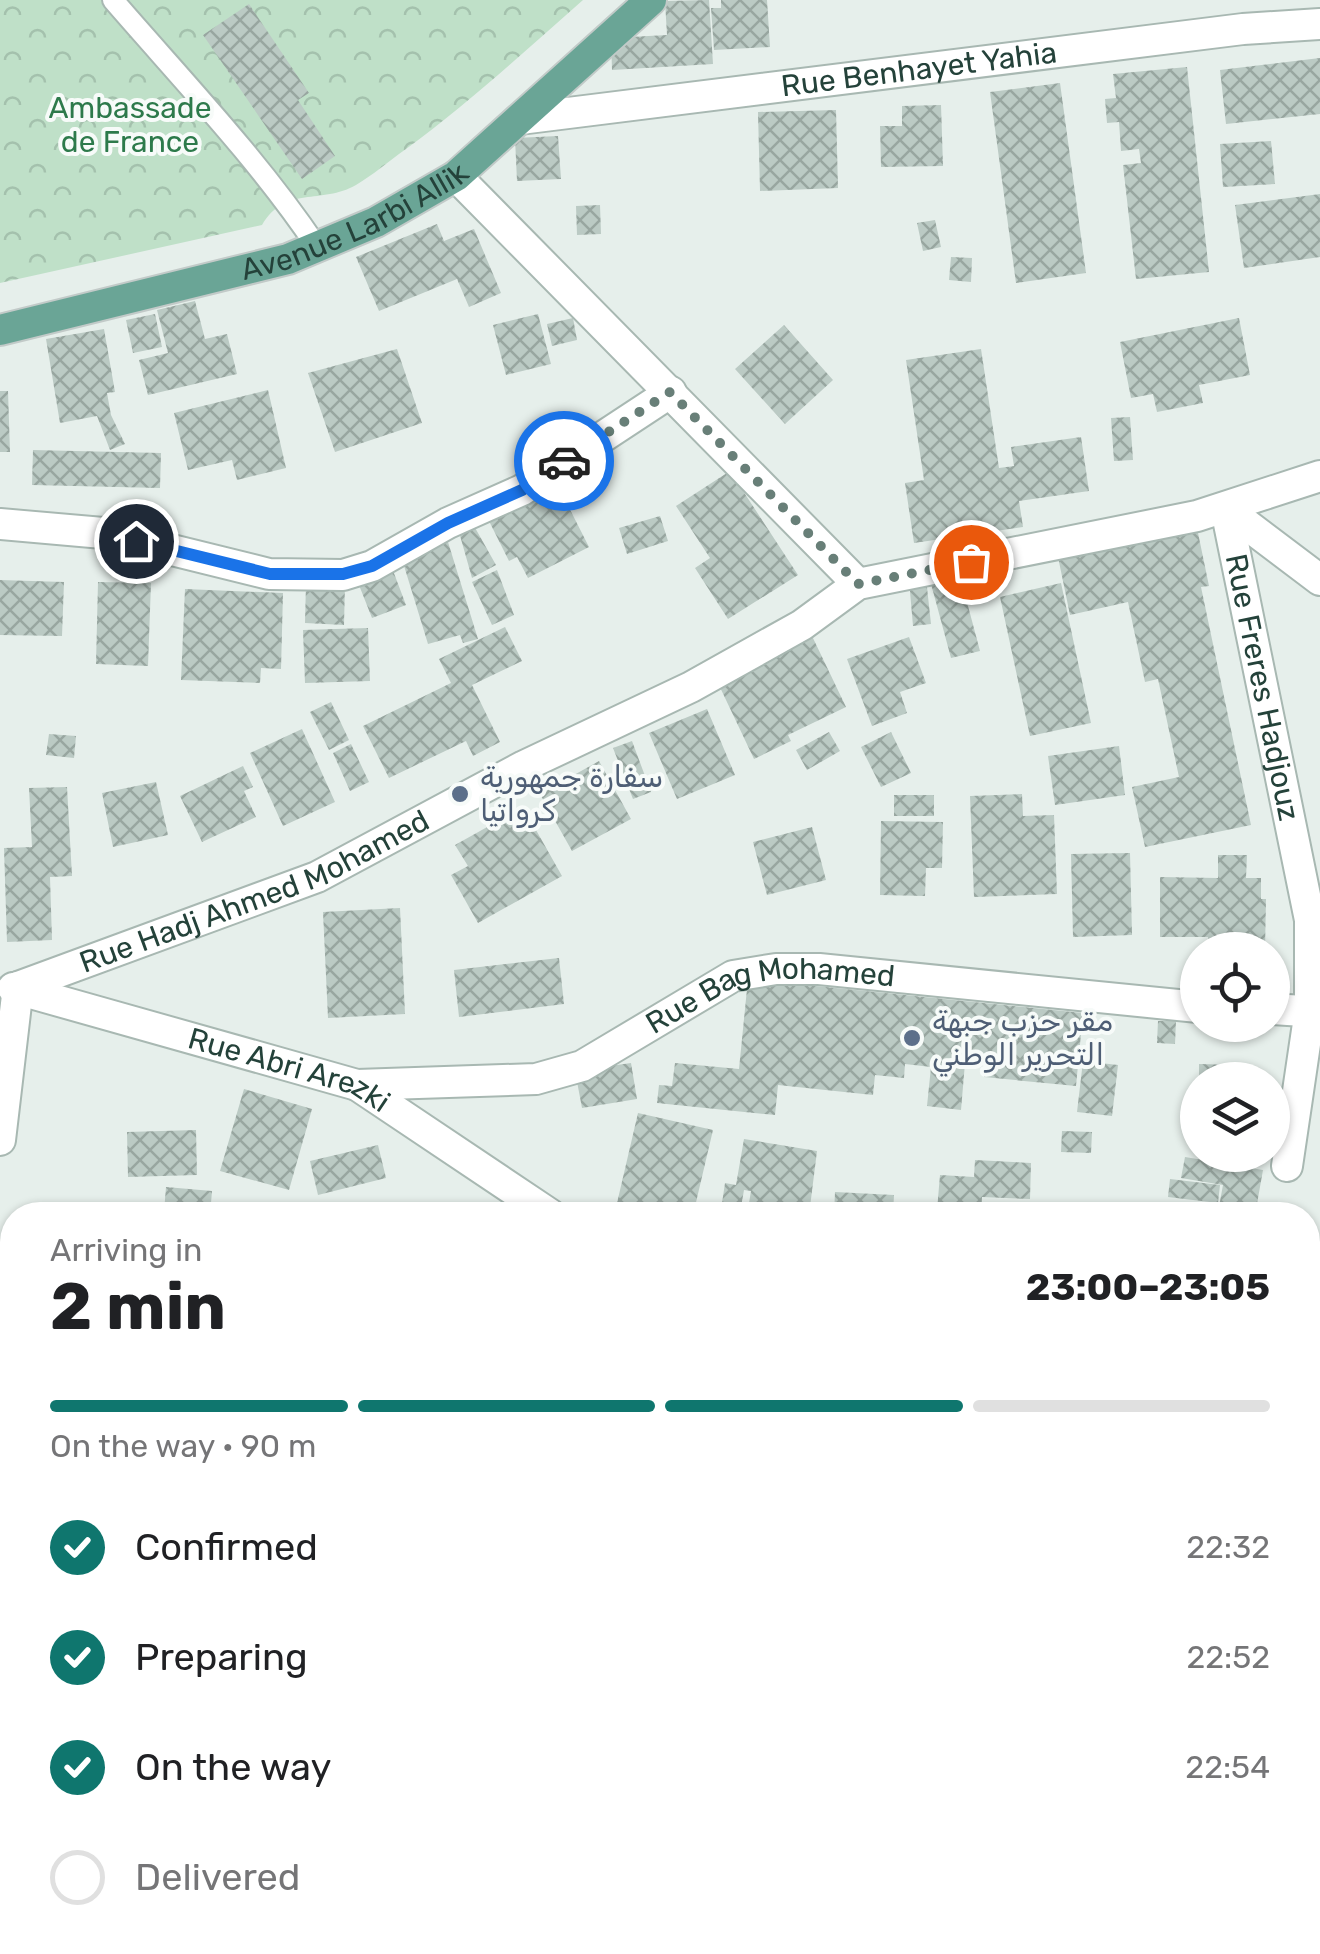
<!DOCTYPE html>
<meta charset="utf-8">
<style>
body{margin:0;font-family:Rubik,Vazirmatn,sans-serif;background:#f6f6f6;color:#202124;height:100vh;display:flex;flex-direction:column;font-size:38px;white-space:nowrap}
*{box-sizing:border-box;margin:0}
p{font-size:32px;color:#757577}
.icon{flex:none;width:55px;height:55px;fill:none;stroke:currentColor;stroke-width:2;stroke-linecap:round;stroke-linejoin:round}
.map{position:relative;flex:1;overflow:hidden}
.side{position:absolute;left:0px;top:1202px;width:1320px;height:752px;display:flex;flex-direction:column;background:#fff;border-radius:40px 40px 0 0;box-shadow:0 2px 8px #0004}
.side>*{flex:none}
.fabs{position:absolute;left:1180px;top:932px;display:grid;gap:20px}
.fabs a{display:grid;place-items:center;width:110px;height:110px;border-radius:50%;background:#fff;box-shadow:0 2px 8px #0004;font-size:50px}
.pin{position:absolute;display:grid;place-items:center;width:85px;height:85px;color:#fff;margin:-42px;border:5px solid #fff;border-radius:50%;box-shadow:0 2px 10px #0007}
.courier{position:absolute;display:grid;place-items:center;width:100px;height:100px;margin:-50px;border:8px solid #1a73e8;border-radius:50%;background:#fff;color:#222;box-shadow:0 2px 12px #0007}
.summary em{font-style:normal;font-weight:700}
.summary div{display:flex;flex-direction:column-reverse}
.summary{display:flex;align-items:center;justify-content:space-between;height:170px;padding:0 50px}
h1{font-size:65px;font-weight:700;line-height:75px}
.bar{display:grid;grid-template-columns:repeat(4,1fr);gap:15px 10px;align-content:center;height:120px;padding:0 50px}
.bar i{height:12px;border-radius:8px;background:#e0e0e0}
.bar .active{background:#0f766e}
.bar p{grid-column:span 4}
ol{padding:0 50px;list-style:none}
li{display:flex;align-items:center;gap:30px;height:110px}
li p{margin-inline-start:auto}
li .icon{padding:10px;border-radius:50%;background:#0f766e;color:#fff;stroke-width:4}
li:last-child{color:#757577}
li i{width:55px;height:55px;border:5px solid #e0e0e0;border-radius:50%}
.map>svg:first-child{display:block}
.park{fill:url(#park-crowns)}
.building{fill:url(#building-cross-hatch)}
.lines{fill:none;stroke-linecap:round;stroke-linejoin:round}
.service-casing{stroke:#a8b8b2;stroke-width:24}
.minor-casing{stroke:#a8b8b2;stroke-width:34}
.primary-casing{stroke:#c2cac8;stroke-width:34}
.service{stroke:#fff;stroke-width:20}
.minor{stroke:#fff;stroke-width:30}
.primary{stroke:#6aa596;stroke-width:30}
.done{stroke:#687f78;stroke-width:10;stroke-dasharray:0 18}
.route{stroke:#1a73e8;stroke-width:12}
.service-dot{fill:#5c6f8a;stroke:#f7fbf9;stroke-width:4}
.labels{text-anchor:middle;stroke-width:8;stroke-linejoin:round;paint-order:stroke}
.street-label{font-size:30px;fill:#24423a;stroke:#f7fbf9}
.park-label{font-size:30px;fill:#2d7a4b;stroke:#f7fbf9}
.service-label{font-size:30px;fill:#4e5e75;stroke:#f7fbf9;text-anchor:start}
</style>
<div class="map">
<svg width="1320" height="1954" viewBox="0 0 1320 1954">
<defs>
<pattern id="park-crowns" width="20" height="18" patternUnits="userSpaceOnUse" patternTransform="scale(2.5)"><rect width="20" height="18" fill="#bfe0c8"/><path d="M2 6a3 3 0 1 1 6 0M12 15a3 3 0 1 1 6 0" fill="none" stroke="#a4c1ad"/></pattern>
<pattern id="building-cross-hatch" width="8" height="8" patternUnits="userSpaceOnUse" patternTransform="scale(2.5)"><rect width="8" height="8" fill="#bbcac4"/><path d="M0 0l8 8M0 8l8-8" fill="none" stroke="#98a6a0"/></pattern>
</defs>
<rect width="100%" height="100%" fill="#e6efeb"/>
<path class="park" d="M0,0H583C525,51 469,103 406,149C389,161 373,175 356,185C321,205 286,185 262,225L0,283Z"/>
<path class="building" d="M709,0L713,64L612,70L611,38L667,35L665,1Z
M721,0H767L770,47L714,50L711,8H721Z
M249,4L309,93L298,100L335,156L302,179L203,35Z
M1320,58V114L1226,124L1220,70Z
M1187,67L1209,272L1136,279L1123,165L1141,163L1139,149L1121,151L1119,122L1107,123L1105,99L1116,98L1113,74Z
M1060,83L1086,273L1016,283L990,92Z
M941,105L943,166L881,167L880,126H902V106Z
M836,110L838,188L760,191L758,112Z
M558,136L561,179L517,181L515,138Z
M1271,141L1275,184L1223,187L1220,144Z
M1320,194V257L1244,268L1235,205Z
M600,205L601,234L577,235L576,206Z
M935,220L941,247L923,251L917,223Z
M437,224L444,241L474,229L501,293L469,307L457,279L379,311L356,257Z
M951,257L972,258L971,282L949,280Z
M195,301L205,339L227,334L237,374L148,395L139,360L168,353L157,310Z
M155,314L162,347L133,353L126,320Z
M538,314L551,364L506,375L493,325Z
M573,318L577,340L552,346L547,324Z
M1239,318L1250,375L1199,385L1203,403L1157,412L1153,394L1131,398L1120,342Z
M784,325L833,380L785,424L735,369Z
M104,329L115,392L107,393L111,415L125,444L110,450L97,416L60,423L46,339Z
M397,349L422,423L335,452L308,373Z
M981,349L999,468L1014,466L1011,447L1081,437L1089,491L1019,501L1023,527L914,543L905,483L924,480L906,360Z
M268,390L286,468L237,480L232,460L188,470L174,413Z
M0,391H8L10,452H0Z
M1130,417L1133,460L1114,461L1111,418Z
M33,450L161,453L160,488L32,485Z
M730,471L798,575L728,619L695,568L710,558L676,506Z
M554,478L589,547L528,578L517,557L509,561L485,513Z
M660,516L668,541L627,554L619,528Z
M469,517L496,565L472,578L457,525Z
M1197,528L1209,586L1201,587L1251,825L1145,847L1132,787L1179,777L1158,679L1145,682L1128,602L1070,615L1058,557Z
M448,542L478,639L463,643L460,635L428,644L401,556Z
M392,568L406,605L372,618L357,580Z
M497,570L514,615L492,625L472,582Z
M959,572L980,651L951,658L930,580Z
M926,578L931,624L913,626L909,580Z
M0,580L64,582L62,636L0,635Z
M98,582L151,583L148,666L96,664Z
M306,583L345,584L344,625L305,623Z
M1061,583L1091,723L1030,736L1000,597Z
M185,589L283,593L281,669L261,668L260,683L181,680Z
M505,627L522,661L472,685L500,742L473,756L466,741L389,778L363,726L451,683L439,659Z
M368,628L370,681L305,683L303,630Z
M812,636L846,707L788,735L791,741L754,759L717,681Z
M909,637L926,683L900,692L907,713L872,726L847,659Z
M331,702L349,740L329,750L310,712Z
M707,709L735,775L677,799L649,733Z
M302,729L335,802L283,826L250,753Z
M829,732L840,751L807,770L796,750Z
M891,732L911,773L881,787L861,747Z
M49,734L76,736L74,758L46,755Z
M632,741L651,792L633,799L613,748Z
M351,744L369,782L350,791L333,753Z
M1119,746L1125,795L1055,805L1048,756Z
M599,761L631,819L572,851L540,794Z
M243,766L253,787L244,791L256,817L202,842L180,796Z
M156,782L168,835L113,847L102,793Z
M67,787L72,876L50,877L52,940L7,942L4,848L32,847L29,788Z
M1022,794L1023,816L1054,815L1057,894L974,897L970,796Z
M894,795H934V816H894Z
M523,807L562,876L478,923L451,875L468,866L455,845Z
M881,821L943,822L942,868H926L925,896L880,895Z
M812,827L826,880L767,895L753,842Z
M1130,853L1132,935L1073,937L1071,854Z
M1218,855H1247L1246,878H1261V899H1266L1265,950H1208V937H1160V877L1218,878Z
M400,908L405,1014L328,1018L323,912Z
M559,958L564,1004L459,1017L454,970Z
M748,979L1083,1013L1076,1086L984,1077L985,1064L965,1063L961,1110L927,1106L931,1067L905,1064L904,1078L875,1075L873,1095L778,1085L775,1115L657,1103L659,1085L672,1086L675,1063L739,1069Z
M1158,1021H1176L1175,1044L1157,1043Z
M1083,1061L1118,1065L1112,1116L1077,1112Z
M631,1063L637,1099L582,1108L575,1071Z
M1199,1064L1237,1065L1236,1080H1199Z
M244,1089L312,1109L289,1190L220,1171Z
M638,1113L713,1130L693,1215H659L617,1203Z
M196,1130L197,1175L128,1177L127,1132Z
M1062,1131L1092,1132L1091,1153L1061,1152Z
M744,1139L817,1151L809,1215H747L751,1191L744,1190L740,1213L721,1210L725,1183L736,1185Z
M378,1145L386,1178L318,1195L310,1161Z
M1185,1157L1263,1170L1255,1215L1218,1212L1223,1185L1181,1178Z
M975,1160L1031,1163L1030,1199L982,1197L981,1215H897V1208L937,1210L940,1175L974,1177Z
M1170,1179L1220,1185L1218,1203L1168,1197Z
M166,1187L212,1191L210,1215L164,1212Z
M835,1192L894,1195L893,1215H834Z
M986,1203L1040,1206L1039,1215H985Z
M12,1440V1540L0,1531V1474Z
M1320,1449V1493L1312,1507L1319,1512L1308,1532V1459L1313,1462Z
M3,1552L12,1567V1707L0,1711V1554Z
M1308,1716L1320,1726V1790L1308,1781Z
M0,1808L12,1810V1881L0,1879Z
M1308,1855L1320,1869V1901L1308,1912Z
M1320,1928V1954H1286L1301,1942H1308V1937Z
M247,1942H341V1951L247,1953Z
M358,1942H444V1950H358Z
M450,1942H522V1954H450Z
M651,1942H706L702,1954H656L648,1951Z
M1010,1942H1063L1061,1952L1044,1946L1041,1953Z"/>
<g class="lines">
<g class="service-casing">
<path id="service" d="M113,0C183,81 257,158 317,247"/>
</g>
<g class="minor-casing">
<g id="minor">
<path id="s1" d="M520,119L1243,29L1320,24"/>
<path d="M456,176L858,584"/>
<path id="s2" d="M1226,509L1310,920V1010L1287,1166"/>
<path d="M1226,509L1320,580"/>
<path d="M0,524L103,533L269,574L343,575L372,566L448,523L522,490L671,392"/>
<path id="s3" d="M18,987L317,877L524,766L691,687L802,625L858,584L1197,516L1320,476"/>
<path id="s4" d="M13,988L357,1085L551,1215"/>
<path d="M1272,1009L1320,1012"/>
<path id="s5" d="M357,1085L536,1079L582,1066L733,976L776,969H819L1198,1007"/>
<path d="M0,1140L18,987"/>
<path d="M0,1337L12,1348"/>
<path d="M1308,1378L1320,1383"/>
<path d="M1308,1617L1320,1627"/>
<path d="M733,1942L736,1954"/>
<path d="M1170,1942L1186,1954"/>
<path d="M182,1954L193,1942"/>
<path d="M880,1954L884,1942"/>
<path d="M1093,1954L1101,1942"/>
</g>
</g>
<g class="primary-casing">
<g id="primary">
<path id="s6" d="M0,330L288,259L376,222L456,176L651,0"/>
</g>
</g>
<use href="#service" class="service"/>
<use href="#minor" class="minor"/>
<use href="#primary" class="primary"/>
</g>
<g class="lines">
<path class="done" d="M564,461L670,392L858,584L971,562"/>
<path class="route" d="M136,541L270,574H343L372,566L448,523L522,490L564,461"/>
</g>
<g class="service-dot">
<circle cx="460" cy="794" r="10"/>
<circle cx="912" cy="1038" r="10"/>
</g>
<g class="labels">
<g class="street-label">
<text dy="10" stroke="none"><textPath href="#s1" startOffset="402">Rue Benhayet Yahia</textPath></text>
<text dy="10" stroke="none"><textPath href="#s6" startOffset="372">Avenue Larbi Allik</textPath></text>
<text dy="10" stroke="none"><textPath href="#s2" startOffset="182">Rue Freres Hadjouz</textPath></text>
<text dy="10" stroke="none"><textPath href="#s3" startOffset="255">Rue Hadj Ahmed Mohamed</textPath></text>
<text dy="10" stroke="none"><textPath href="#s5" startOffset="435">Rue Bag Mohamed</textPath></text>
<text dy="10" stroke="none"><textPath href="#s4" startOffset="288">Rue Abri Arezki</textPath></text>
</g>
<g class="park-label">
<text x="130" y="118">Ambassade<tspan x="130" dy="34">de France</tspan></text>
</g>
<g class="service-label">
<text x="480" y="787">سفارة جمهورية<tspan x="480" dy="34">كرواتيا</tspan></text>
<text x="932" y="1031">مقر حزب جبهة<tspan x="932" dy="34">التحرير الوطني</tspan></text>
</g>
</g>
</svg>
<div class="fabs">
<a><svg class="icon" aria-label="locate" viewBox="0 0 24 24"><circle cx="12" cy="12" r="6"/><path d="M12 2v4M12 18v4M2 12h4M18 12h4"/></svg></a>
<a><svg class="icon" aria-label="layers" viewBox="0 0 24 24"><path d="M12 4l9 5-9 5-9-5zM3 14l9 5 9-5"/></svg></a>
</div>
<div class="pin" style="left:971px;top:562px;background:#ea580c"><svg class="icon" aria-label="bag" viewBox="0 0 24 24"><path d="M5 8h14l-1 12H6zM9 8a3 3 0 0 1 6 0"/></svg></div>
<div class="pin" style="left:136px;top:541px;background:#1f2937"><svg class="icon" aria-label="home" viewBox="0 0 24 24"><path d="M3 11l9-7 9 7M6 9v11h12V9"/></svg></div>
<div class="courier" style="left:564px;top:461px"><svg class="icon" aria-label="car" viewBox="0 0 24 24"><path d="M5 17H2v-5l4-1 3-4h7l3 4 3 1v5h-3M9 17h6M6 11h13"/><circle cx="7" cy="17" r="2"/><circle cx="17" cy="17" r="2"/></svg></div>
<section class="side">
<div class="summary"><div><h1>2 min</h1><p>Arriving in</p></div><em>23:00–23:05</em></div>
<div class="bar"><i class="active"></i><i class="active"></i><i class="active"></i><i></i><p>On the way · 90 m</p></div>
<ol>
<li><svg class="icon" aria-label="check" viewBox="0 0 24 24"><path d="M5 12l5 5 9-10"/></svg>Confirmed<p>22:32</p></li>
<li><svg class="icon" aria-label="check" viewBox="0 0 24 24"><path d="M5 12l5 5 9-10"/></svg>Preparing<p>22:52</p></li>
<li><svg class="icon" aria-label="check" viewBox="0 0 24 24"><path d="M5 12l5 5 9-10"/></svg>On the way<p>22:54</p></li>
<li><i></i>Delivered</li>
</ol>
</section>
</div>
